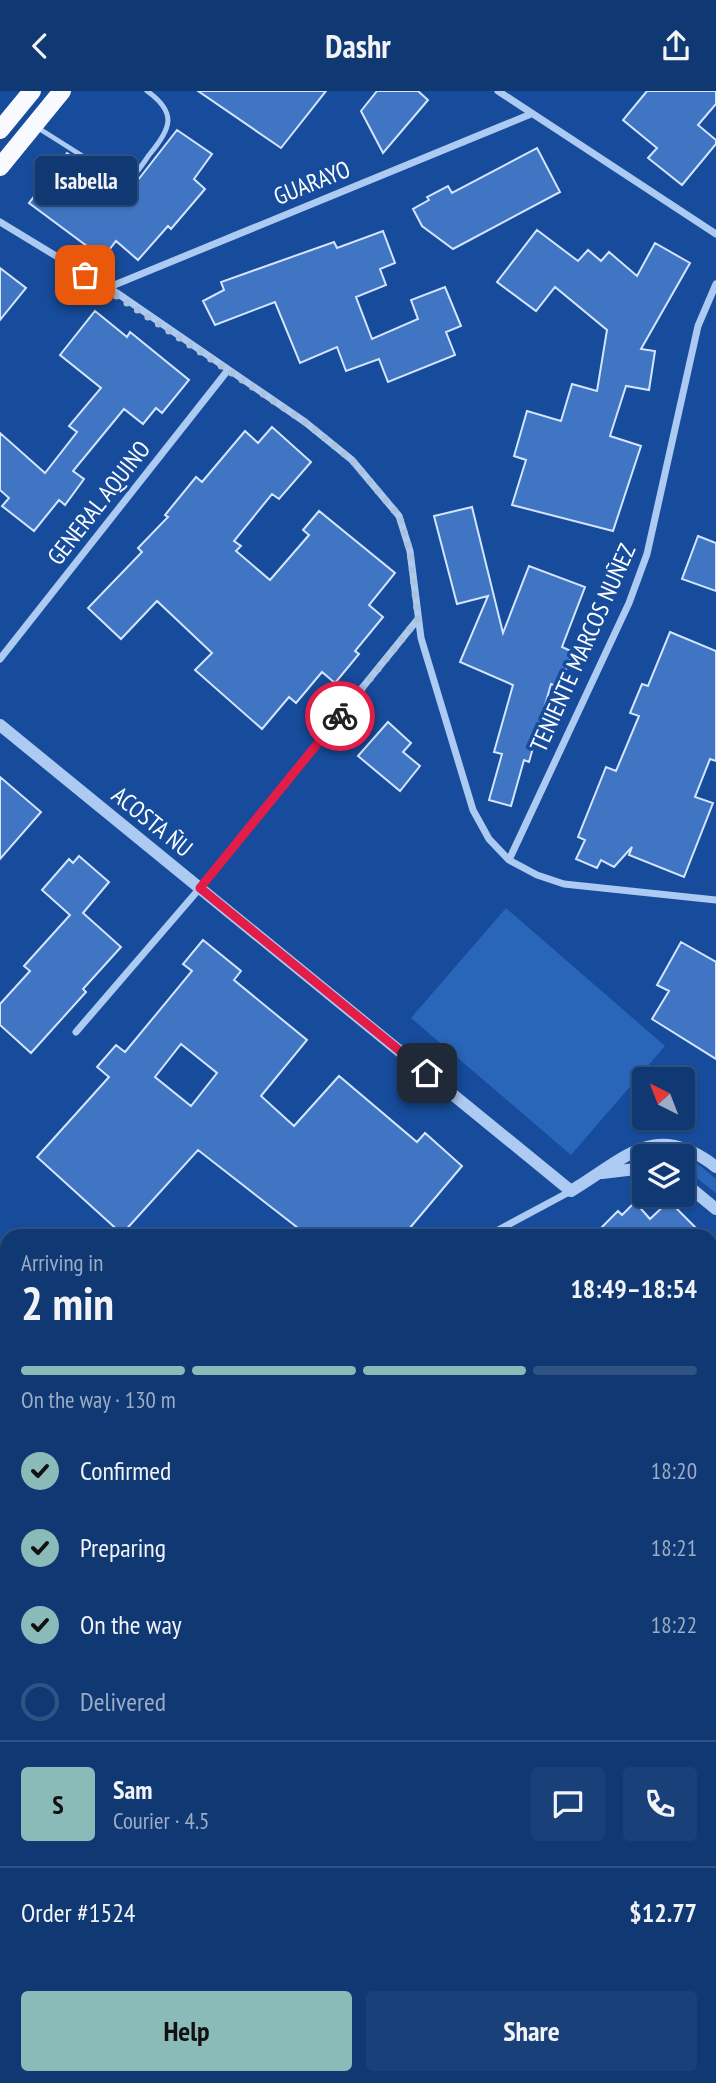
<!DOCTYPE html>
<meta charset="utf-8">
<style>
body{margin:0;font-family:"PT Sans Narrow",sans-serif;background:#194079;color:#f1f3f6;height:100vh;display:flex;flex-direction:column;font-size:26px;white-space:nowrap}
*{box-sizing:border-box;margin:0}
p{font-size:23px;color:#9cacc5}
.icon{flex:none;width:38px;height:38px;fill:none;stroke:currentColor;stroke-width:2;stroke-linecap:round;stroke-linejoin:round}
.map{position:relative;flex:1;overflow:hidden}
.panel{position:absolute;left:0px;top:1138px;width:718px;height:856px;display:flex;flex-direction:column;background:#103974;border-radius:21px 21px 0 0;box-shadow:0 2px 5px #0004,0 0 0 2px #305386}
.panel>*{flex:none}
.needle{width:46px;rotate:318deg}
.controls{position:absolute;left:632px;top:976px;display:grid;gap:14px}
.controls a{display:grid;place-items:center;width:63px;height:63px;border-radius:7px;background:#103974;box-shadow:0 2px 5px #0004,0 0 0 2px #305386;font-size:35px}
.pin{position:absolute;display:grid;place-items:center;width:60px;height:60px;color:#fff;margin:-30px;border-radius:14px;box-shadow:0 4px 10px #0006}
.courier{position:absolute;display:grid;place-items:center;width:70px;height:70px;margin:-35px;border:5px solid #e11d48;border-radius:50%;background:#fff;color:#222;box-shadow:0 2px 9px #0007}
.bubble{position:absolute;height:49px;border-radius:7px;background:#103974;box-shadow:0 2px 5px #0004,0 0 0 2px #305386;font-size:23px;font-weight:700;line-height:49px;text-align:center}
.headline em{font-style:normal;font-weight:700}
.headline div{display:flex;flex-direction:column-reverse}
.headline{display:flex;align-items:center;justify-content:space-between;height:119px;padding:0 21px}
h1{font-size:46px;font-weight:700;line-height:52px}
.bar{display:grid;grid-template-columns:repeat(4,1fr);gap:10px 7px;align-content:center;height:84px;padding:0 21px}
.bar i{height:9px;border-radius:5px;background:#305386}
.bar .selected{background:#8bbbb9}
.bar p{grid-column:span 4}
.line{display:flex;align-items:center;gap:18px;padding:0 21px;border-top:2px solid #305386}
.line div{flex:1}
.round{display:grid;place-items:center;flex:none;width:74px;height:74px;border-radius:7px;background:#194079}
ol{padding:0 21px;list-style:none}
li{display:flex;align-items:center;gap:21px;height:77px}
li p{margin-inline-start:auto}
li .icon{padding:7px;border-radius:50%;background:#8bbbb9;color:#111;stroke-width:4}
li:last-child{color:#9cacc5}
li i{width:38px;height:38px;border:4px solid #305386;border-radius:50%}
.button{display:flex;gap:14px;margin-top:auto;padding:14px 21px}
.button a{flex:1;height:80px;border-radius:7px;background:#8bbbb9;color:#111;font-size:28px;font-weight:700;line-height:80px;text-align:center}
.button a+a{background:#194079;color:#f1f3f6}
header{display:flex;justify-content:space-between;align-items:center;height:91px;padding:0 21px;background:#103974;font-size:32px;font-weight:700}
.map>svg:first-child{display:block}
.green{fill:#2965b9}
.building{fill:#3f75c2;stroke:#d4e5fd;stroke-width:2;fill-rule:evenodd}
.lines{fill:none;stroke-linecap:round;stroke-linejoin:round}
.service{stroke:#accaf2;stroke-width:5}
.minor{stroke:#accaf2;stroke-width:7}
.tertiary{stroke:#accaf2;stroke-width:12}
.primary{stroke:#f8faff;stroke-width:18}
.done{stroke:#adc0dc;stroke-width:7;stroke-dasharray:0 12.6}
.route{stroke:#e11d48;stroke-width:9}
.labels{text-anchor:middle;stroke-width:7;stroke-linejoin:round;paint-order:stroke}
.street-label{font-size:24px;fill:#fff;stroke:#164c9b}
</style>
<header><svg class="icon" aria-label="back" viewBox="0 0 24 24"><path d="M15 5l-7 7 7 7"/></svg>Dashr<svg class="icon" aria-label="share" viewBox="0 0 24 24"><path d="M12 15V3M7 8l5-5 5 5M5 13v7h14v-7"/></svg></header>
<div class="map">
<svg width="716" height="1992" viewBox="0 0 716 1992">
<rect width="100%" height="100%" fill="#164c9b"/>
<path class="green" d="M506,817L665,955L571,1064L411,927Z
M693,1069L716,1088V1102L685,1078L688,1070Z"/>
<path class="building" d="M198,0H326L281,57Z
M377,0H418L428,9L383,62L361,20Z
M647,0H716V13L698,34L716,49V53L682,94L648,67L657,57L623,29Z
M177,39L212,63L194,88L205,98L171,138L168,135L138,169L116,150L103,167L29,112L67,62L127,103Z
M537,57L560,101L453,158L422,135L413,118L429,109L427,106L448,95L452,102Z
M537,139L578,170L588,159L601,170L609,161L637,185L655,152L690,172L641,258L655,260L649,299L626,295L610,345L641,355L613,440L512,414L526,369L514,365L527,320L561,330L572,293L597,300L607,239L555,196L536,220L497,191Z
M383,140L395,172L380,178L386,194L356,206L372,248L418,228L411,209L445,196L461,235L446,241L455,264L388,291L379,268L346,280L337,256L300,272L275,211L215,234L203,210L224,199L221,191L334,151L337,157Z
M0,177L26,197L0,229Z
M95,220L127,246L130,241L189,289L162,322L156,317L143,333L124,318L73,380L84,388L65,414L59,409L34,440L2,415L9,407L0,399V342L45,382L77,341L69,335L101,297L60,264Z
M272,336L311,371L279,408L272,403L234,450L241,455L236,460L270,489L309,444L303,439L319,420L395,482L369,514L383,526L355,560L359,563L335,592L322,581L296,612L289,606L262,638L195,579L212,562L157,510L121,548L88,517L142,461L138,457L168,426L165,424L196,386L202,391L245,340L258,352Z
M472,416L503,542L529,475L585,496L562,556L573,561L559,596L551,593L529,671L524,669L511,715L489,709L502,663L494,661L513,594L460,571L488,505L457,513L434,425Z
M698,445L716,452V500L682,488Z
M670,541L716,560V670L710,668L695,706L713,712L684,786L629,764L632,756L614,776L601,769L597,777L576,768L585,749L578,746L606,676L616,680L639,625L630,622L642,593L648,595Z
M388,631L411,652L403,661L420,675L400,700L358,665Z
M0,686L41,721L0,768Z
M79,765L109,791L83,822L121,856L83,898L86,901L31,962L0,934V913L30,880L24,875L70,824L42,799L69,768L73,772Z
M203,849L241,880L234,889L307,949L261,1005L294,1035L339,985L417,1051L425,1042L462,1075L404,1144H307L198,1059L122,1143L37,1066L109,986L97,976L116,954L125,961L192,880L183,873ZM181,953L217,982L191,1015L155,986Z
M681,851L716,871V968L652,928L669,900L657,894Z
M669,1110L703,1144H594L618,1120L622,1124L635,1111L650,1128Z"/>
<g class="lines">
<path class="service" d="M35,35L122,90L127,89C136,84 143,73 149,64C171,38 178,22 147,0"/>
<path class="minor" d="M498,0L716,143
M0,131L117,202L305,331L352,369L399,425L410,460L421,547L473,719L489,748L509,769L537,784L564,793L716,809
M107,197L531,23
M0,568L228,279
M509,769L629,512L647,463L698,235L716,193
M76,941L200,797L418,528
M489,1144L571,1100
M710,1161L716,1155
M0,1314L7,1313
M0,1381L7,1394
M710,1464L716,1471
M710,1541L716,1535
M710,1824L716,1831
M329,1986L332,1992
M438,1992L447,1986"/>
<path class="tertiary" d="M0,634L571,1100C625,1068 655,1028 716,1076
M602,1082L644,1077
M682,1090L716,1118"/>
<path class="primary" d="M0,39L32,0
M0,76L62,0"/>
</g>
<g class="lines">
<path class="done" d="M85,184L305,331L352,369L399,425L410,460L418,528L340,625"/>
<path class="route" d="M340,625L200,797L427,982"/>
</g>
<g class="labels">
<g class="street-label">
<text transform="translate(312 92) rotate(-22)" y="8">GUARAYO</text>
<text transform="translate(99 412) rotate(-52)" y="8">GENERAL AQUINO</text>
<text transform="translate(583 557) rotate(-66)" y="8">TENIENTE MARCOS NUÑEZ</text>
<text transform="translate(152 731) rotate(39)" y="8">ACOSTA ÑU</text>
</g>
</g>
</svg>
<div class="controls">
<a><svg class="needle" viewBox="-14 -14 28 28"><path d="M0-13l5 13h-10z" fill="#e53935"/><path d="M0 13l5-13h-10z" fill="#9cacc5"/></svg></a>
<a><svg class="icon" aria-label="layers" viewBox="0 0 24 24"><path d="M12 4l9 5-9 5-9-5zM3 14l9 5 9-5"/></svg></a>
</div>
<div class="pin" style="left:85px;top:184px;background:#ea580c"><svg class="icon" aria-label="bag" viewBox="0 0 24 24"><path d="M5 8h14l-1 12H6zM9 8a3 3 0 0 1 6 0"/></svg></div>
<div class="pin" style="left:427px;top:982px;background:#1f2937"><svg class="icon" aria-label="home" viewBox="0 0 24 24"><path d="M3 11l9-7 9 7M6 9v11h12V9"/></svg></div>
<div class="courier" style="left:340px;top:625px"><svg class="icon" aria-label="bike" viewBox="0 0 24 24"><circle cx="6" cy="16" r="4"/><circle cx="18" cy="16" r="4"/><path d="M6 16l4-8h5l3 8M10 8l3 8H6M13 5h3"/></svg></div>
<div class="bubble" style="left:35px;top:65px;width:102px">Isabella</div>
<section class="panel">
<div class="headline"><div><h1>2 min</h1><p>Arriving in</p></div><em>18:49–18:54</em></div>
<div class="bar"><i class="selected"></i><i class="selected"></i><i class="selected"></i><i></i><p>On the way · 130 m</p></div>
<ol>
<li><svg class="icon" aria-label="check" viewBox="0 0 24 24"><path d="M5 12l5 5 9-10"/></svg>Confirmed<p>18:20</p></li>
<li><svg class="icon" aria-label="check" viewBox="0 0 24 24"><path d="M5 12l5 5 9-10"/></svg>Preparing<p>18:21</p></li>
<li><svg class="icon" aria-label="check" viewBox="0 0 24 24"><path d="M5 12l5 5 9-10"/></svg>On the way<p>18:22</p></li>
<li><i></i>Delivered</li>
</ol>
<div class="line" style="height:126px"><b class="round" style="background:#8bbbb9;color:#111">S</b><div><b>Sam</b><p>Courier · 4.5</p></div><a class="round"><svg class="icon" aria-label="chat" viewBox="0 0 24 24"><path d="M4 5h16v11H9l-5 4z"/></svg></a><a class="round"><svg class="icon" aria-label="phone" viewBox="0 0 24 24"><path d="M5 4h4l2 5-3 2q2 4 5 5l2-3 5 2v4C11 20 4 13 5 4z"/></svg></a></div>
<div class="line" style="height:91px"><div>Order #1524</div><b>$12.77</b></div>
<div class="button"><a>Help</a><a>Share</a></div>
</section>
</div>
